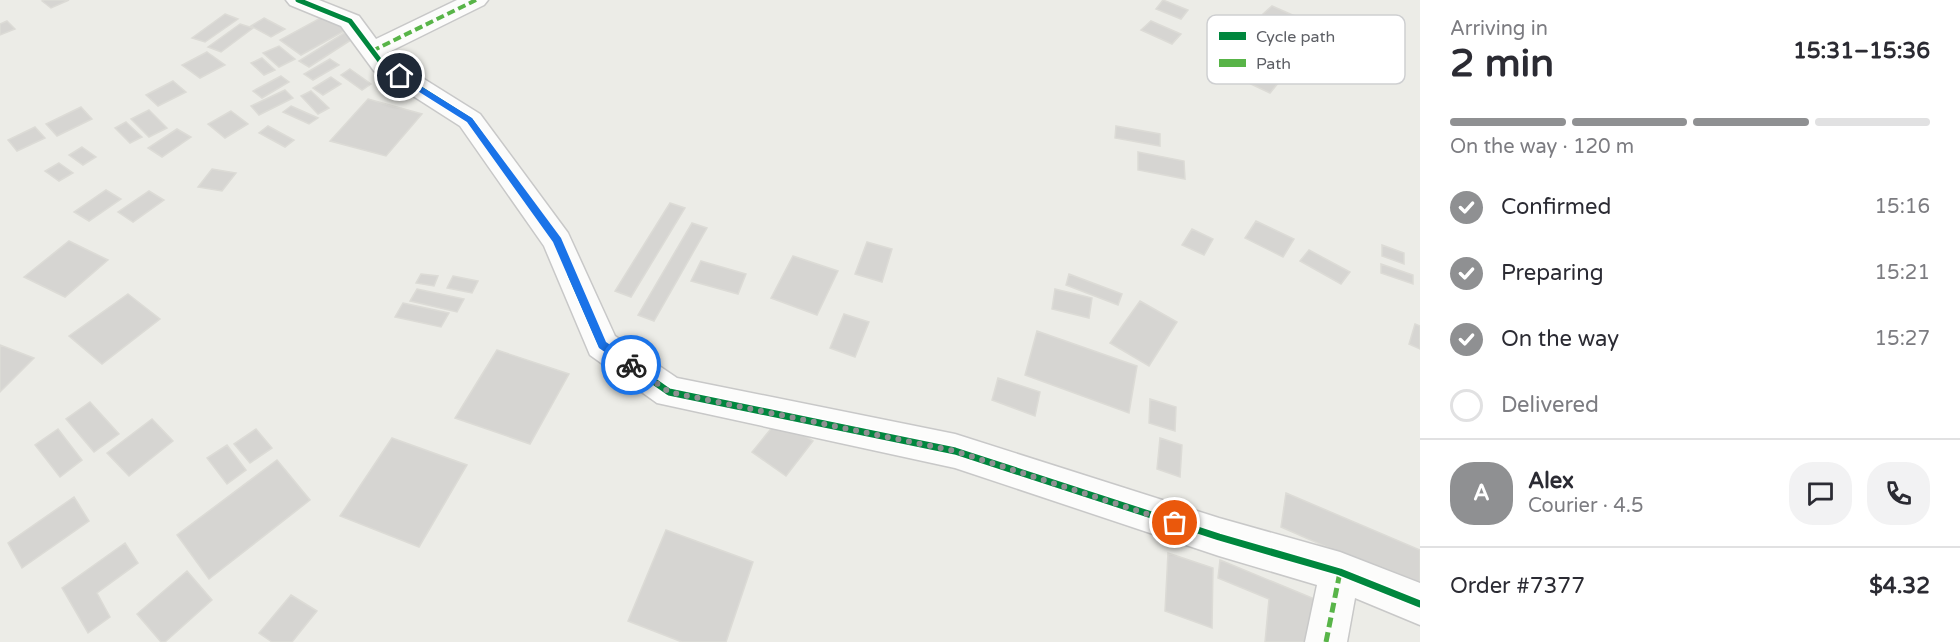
<!DOCTYPE html>
<meta charset="utf-8">
<style>
body{margin:0;font-family:"Varela Round",sans-serif;background:#f2f2f3;color:#2b2b33;height:100vh;display:flex;flex-direction:column;font-size:22px;white-space:nowrap}
*{box-sizing:border-box;margin:0}
p{font-size:20px;color:#7c7c81}
.icon{flex:none;width:33px;height:33px;fill:none;stroke:currentColor;stroke-width:2;stroke-linecap:round;stroke-linejoin:round}
.map{position:relative;flex:1;overflow:hidden}
.details{display:flex;flex-direction:column;background:#fff;width:540px}
.details>*{flex:none}
.pin{position:absolute;display:grid;place-items:center;width:51px;height:51px;color:#fff;margin:-26px;border:3px solid #fff;border-radius:50%;box-shadow:0 2px 6px #0007}
.courier{position:absolute;display:grid;place-items:center;width:60px;height:60px;margin:-30px;border:4px solid #1a73e8;border-radius:50%;background:#fff;color:#222;box-shadow:0 2px 8px #0007}
.summary em{font-style:normal;font-weight:700}
.summary div{display:flex;flex-direction:column-reverse}
.summary{display:flex;align-items:center;justify-content:space-between;height:102px;padding:0 30px}
h1{font-size:39px;font-weight:700;line-height:45px}
.bar{display:grid;grid-template-columns:repeat(4,1fr);gap:9px 6px;align-content:center;height:72px;padding:0 30px}
.bar i{height:8px;border-radius:4px;background:#e1e1e2}
.bar .active{background:#8f9092}
.bar p{grid-column:span 4}
.line{display:flex;align-items:center;gap:15px;padding:0 30px;border-top:2px solid #e1e1e2}
.line div{flex:1}
.round{display:grid;place-items:center;flex:none;width:63px;height:63px;border-radius:24px;background:#f2f2f3}
ol{padding:0 30px;list-style:none}
li{display:flex;align-items:center;gap:18px;height:66px}
li p{margin-inline-start:auto}
li .icon{padding:6px;border-radius:50%;background:#8f9092;color:#fff;stroke-width:4}
li:last-child{color:#7c7c81}
li i{width:33px;height:33px;border:3px solid #e1e1e2;border-radius:50%}
main{display:flex;flex:1;min-height:0}
.map>svg:first-child{display:block}
.building{fill:#d6d5d2;stroke:#dcdbd6;stroke-width:1.5}
.lines{fill:none;stroke-linecap:round;stroke-linejoin:round}
.minor-casing{stroke:#c8c8c8;stroke-width:3}
.minor{fill:#fcfcfb;fill-rule:evenodd}
.quiet-far1{stroke:#58b448;stroke-width:4;stroke-dasharray:8 4;stroke-linecap:butt}
.quiet{stroke:#58b448;stroke-width:5;stroke-dasharray:10 5;stroke-linecap:butt}
.cycleway-far1-casing{stroke:#fff;stroke-width:8}
.cycleway-casing{stroke:#fff;stroke-width:10}
.cycleway-far1{stroke:#00873e;stroke-width:5}
.cycleway{stroke:#00873e;stroke-width:7}
.route{fill:#1a73e8}
.done{stroke:#8f9092;stroke-width:6;stroke-dasharray:0 10.8}
.key{fill:#fff;stroke:#cecfd1;stroke-width:1.5}
.key-label{font-size:16px;fill:#5d5f65}
</style>
<main>
<div class="map">
<svg width="1420" height="642" viewBox="0 0 1420 642">
<rect width="100%" height="100%" fill="#ecece7"/>
<path class="building" d="M44,0H69L51,8L42,1Z
M1163,0L1188,10L1181,19L1156,9Z
M1272,6L1313,24L1303,32L1263,14Z
M225,14L238,19L205,42L192,38Z
M324,16L346,30L301,55L280,40Z
M264,18L285,29L271,37L251,26Z
M7,21L15,29L0,35V24Z
M1151,21L1181,34L1172,44L1141,30Z
M240,24L253,28L221,52L208,47Z
M344,33L354,38L309,67L299,61Z
M279,46L295,59L279,67L263,53Z
M207,52L225,65L200,78L182,65Z
M262,58L275,70L264,75L251,63Z
M1227,58L1279,82L1270,93L1217,68Z
M330,59L339,65L313,80L304,74Z
M350,69L371,84L362,90L341,75Z
M281,76L289,82L262,98L253,91Z
M331,77L341,84L323,95L313,88Z
M173,81L186,92L158,106L146,95Z
M285,90L293,98L259,115L251,106Z
M311,91L329,108L318,114L301,96Z
M368,99L422,114L386,156L330,141Z
M291,106L318,118L309,124L283,112Z
M81,107L92,119L57,136L46,124Z
M149,110L167,128L149,137L131,119Z
M231,111L248,124L225,138L208,124Z
M126,122L142,137L130,143L115,128Z
M268,126L294,140L285,147L259,133Z
M1116,126L1160,134V146L1115,138Z
M35,127L45,138L17,151L8,140Z
M177,129L191,137L162,157L148,148Z
M82,147L96,157L83,165L69,155Z
M1138,152L1184,161L1185,179L1138,170Z
M59,163L73,173L59,181L45,171Z
M212,169L236,173L222,191L198,187Z
M106,190L121,199L89,221L74,212Z
M149,191L164,200L133,222L118,212Z
M670,203L685,208L631,297L615,291Z
M1256,221L1294,239L1283,257L1245,238Z
M692,223L707,228L654,321L638,315Z
M1192,229L1213,239L1204,255L1182,245Z
M69,241L108,260L65,297L24,277Z
M867,242L892,249L882,282L855,274Z
M1382,245L1404,253V264L1382,256Z
M1309,250L1350,272L1341,284L1300,261Z
M793,256L838,271L817,315L771,298Z
M701,261L746,274L738,294L691,281Z
M1381,264L1413,275V284L1381,273Z
M421,274L438,276L434,286L416,283Z
M1069,274L1122,294L1118,305L1066,285Z
M453,276L478,281L472,293L447,288Z
M417,289L464,299L457,312L410,301Z
M1055,289L1092,298L1089,318L1052,309Z
M128,294L160,319L102,364L69,336Z
M1140,301L1177,322L1149,366L1110,343Z
M403,303L449,313L441,327L395,317Z
M844,314L869,322L855,357L830,348Z
M1415,324L1420,326V349L1409,344Z
M1037,331L1137,366L1129,413L1025,375Z
M0,345L34,358L0,392Z
M497,350L569,374L530,444L455,418Z
M998,378L1040,392L1035,416L992,400Z
M1150,399L1176,407L1175,431L1149,423Z
M90,402L119,434L94,452L66,419Z
M152,419L173,441L129,476L107,453Z
M779,419L813,441L786,476L752,452Z
M58,429L82,460L60,477L35,445Z
M256,429L272,448L250,463L234,444Z
M392,438L467,465L419,547L340,516Z
M1160,438L1182,445L1180,477L1157,469Z
M227,445L246,470L227,484L207,458Z
M277,460L310,500L209,579L177,535Z
M1286,493L1420,550V588L1281,527Z
M74,497L89,521L22,568L8,543Z
M666,530L753,562L726,642H682L628,621Z
M125,543L138,563L97,593L110,617L88,633L62,588Z
M1168,553L1213,568L1212,628L1165,611Z
M1220,560L1317,600L1315,642H1265L1269,599L1218,578Z
M187,571L212,600L165,642H161L137,614Z
M291,595L317,611L292,642H272L259,633Z"/>
<g class="lines">
<g class="minor-casing">
<path id="minor" d="M286,0H319L359,16L376,39L457,0H488L484,5L387,53L392,59L480,114L568,233L615,336L677,378L955,434L1219,518L1340,552L1420,583V625L1355,598L1347,642H1305L1317,585L1219,556L955,468L657,403L590,355L544,246L460,126L374,71L341,26L290,5Z"/>
</g>
<use href="#minor" class="minor"/>
<path class="quiet-far1" d="M372,51L476,0"/>
<path class="quiet" d="M1326,642L1340,572"/>
<g class="cycleway-far1-casing">
<path id="cycleway-far1" d="M298,0L350,21L383,65L470,120L557,241L572,275"/>
</g>
<g class="cycleway-casing">
<path id="cycleway" d="M571,274L602,345L669,392L955,451L1219,537L1340,572L1420,604"/>
</g>
<use href="#cycleway-far1" class="cycleway-far1"/>
<use href="#cycleway" class="cycleway"/>
</g>
<path class="route" d="M397,75H403L472,118L561,238L606,342L635,362V368H628L599,348L553,242L467,122L397,78Z"/>
<g class="lines">
<path class="done" d="M631,365L669,392L955,451L1175,523"/>
</g>
<rect x="1207" y="15" width="198" height="69" rx="9" class="key"/>
<rect x="1219" y="32" width="27" height="8" fill="#00873e"/>
<rect x="1219" y="59" width="27" height="8" fill="#58b448"/>
<g class="key-label">
<text x="1256" y="42">Cycle path</text>
<text x="1256" y="69">Path</text>
</g>
</svg>
<div class="pin" style="left:1175px;top:523px;background:#ea580c"><svg class="icon" aria-label="bag" viewBox="0 0 24 24"><path d="M5 8h14l-1 12H6zM9 8a3 3 0 0 1 6 0"/></svg></div>
<div class="pin" style="left:400px;top:76px;background:#1f2937"><svg class="icon" aria-label="home" viewBox="0 0 24 24"><path d="M3 11l9-7 9 7M6 9v11h12V9"/></svg></div>
<div class="courier" style="left:631px;top:365px"><svg class="icon" aria-label="bike" viewBox="0 0 24 24"><circle cx="6" cy="16" r="4"/><circle cx="18" cy="16" r="4"/><path d="M6 16l4-8h5l3 8M10 8l3 8H6M13 5h3"/></svg></div>
</div>
<section class="details">
<div class="summary"><div><h1>2 min</h1><p>Arriving in</p></div><em>15:31–15:36</em></div>
<div class="bar"><i class="active"></i><i class="active"></i><i class="active"></i><i></i><p>On the way · 120 m</p></div>
<ol>
<li><svg class="icon" aria-label="check" viewBox="0 0 24 24"><path d="M5 12l5 5 9-10"/></svg>Confirmed<p>15:16</p></li>
<li><svg class="icon" aria-label="check" viewBox="0 0 24 24"><path d="M5 12l5 5 9-10"/></svg>Preparing<p>15:21</p></li>
<li><svg class="icon" aria-label="check" viewBox="0 0 24 24"><path d="M5 12l5 5 9-10"/></svg>On the way<p>15:27</p></li>
<li><i></i>Delivered</li>
</ol>
<div class="line" style="height:108px"><b class="round" style="background:#8f9092;color:#fff">A</b><div><b>Alex</b><p>Courier · 4.5</p></div><a class="round"><svg class="icon" aria-label="chat" viewBox="0 0 24 24"><path d="M4 5h16v11H9l-5 4z"/></svg></a><a class="round"><svg class="icon" aria-label="phone" viewBox="0 0 24 24"><path d="M5 4h4l2 5-3 2q2 4 5 5l2-3 5 2v4C11 20 4 13 5 4z"/></svg></a></div>
<div class="line" style="height:78px"><div>Order #7377</div><b>$4.32</b></div>
</section>
</main>
